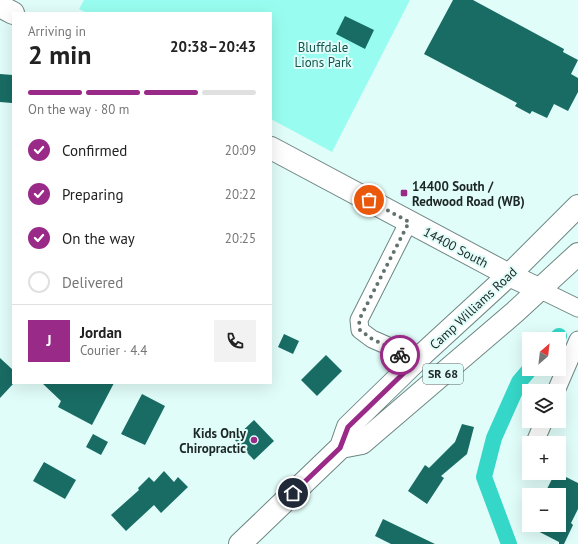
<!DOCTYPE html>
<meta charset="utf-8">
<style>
body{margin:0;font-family:"PT Sans",sans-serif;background:#f2f2f2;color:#222;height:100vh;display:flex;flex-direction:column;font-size:15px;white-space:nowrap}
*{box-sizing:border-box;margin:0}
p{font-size:13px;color:#767676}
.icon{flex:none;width:22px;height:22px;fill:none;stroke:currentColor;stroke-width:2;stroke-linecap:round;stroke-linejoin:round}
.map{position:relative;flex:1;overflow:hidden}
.details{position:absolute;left:12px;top:12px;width:260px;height:372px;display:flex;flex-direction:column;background:#fff;border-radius:0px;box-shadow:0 4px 16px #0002}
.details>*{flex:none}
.needle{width:26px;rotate:28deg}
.buttons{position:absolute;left:522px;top:332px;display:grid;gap:8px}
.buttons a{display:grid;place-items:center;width:44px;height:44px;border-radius:0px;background:#fff;box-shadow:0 4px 16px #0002;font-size:20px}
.pin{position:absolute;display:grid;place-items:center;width:34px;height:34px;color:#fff;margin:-17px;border:2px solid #fff;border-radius:50%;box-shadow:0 1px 4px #0007}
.courier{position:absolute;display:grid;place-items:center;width:40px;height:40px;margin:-20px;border:3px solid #9a2a88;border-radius:50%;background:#fff;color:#222;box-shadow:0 1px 5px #0007}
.summary em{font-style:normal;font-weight:800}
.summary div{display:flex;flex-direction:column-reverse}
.summary{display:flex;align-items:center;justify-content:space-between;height:68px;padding:0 16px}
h1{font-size:26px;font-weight:800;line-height:30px}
.bar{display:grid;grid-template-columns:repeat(4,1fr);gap:6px 4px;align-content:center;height:48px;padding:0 16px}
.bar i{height:5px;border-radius:3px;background:#e0e0e0}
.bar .current{background:#9a2a88}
.bar p{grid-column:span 4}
.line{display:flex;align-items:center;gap:10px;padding:0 16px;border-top:1px solid #e0e0e0}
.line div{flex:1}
.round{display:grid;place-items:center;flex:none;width:42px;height:42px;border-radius:0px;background:#f2f2f2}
ol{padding:0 16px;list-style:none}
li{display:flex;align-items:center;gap:12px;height:44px}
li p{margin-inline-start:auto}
li .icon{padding:4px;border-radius:50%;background:#9a2a88;color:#fff;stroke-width:4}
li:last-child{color:#767676}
li i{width:22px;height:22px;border:2px solid #e0e0e0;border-radius:50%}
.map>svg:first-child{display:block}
.green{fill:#98fdf0}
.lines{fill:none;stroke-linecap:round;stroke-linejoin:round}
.canal{stroke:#35d7c8;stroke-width:16}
.building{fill:#186c64}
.minor-casing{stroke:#6d8682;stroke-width:19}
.major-casing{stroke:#6d8682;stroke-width:24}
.minor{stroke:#fff;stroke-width:17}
.major{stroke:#fff;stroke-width:22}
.done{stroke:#61726f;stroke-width:4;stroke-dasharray:0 7.2}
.route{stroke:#9a2a88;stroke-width:5}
.poi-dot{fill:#9a2a88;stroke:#e1fdf9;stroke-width:1.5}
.labels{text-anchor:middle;stroke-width:4;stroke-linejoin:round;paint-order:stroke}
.shield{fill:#e1fdf9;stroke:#576765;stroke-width:1}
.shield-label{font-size:12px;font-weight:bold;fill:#1c2725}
.park-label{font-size:13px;fill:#14554e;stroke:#e1fdf9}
.poi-label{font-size:13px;font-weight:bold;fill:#1c2725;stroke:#e1fdf9;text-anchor:start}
.street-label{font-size:13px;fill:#1c2725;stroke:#e1fdf9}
</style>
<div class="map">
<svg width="578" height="544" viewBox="0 0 578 544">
<rect width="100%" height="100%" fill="#e1fdf9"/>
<path class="green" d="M84,0H410L332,152L271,119V13H87L79,9Z"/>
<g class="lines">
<path class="canal" d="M556,339L559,336
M509,544L484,477L494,438L519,382L530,369"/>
</g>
<path class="building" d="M453,0H473L564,49L563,52L578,60L571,74L578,78V92L568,111L554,104L547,118L532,111L530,114L515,106L517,103L424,54Z
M345,16L374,30L365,49L336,34Z
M0,74L13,75L12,103L0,102Z
M284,334L299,341L293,354L278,347Z
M326,355L342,371L317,396L301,380Z
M0,358L13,370V384L0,398Z
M42,383H114L92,425L58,407L61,401Z
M142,394L165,406L145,445L121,434Z
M254,420L274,441L254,460L234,439Z
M462,424L474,427L467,454L441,476L444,478L427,504L408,491L425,465L429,468L455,442Z
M93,434L108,442L101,455L86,447Z
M44,462L76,480L65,499L33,481Z
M164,471L174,482L178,477L188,487L161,513L154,505L126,531L111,515L139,490L138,488L149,477L154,482Z
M555,473H558L578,483V509L571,523L573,525L564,544H559V542L526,525H559V495H544Z
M383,519L435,544H391L375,536Z"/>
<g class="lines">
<g class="minor-casing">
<path id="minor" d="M409,221L359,320L360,330L372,339L395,349L411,366
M541,290L578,308
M556,391L578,340
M535,442L544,421"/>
</g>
<g class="major-casing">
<path id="major" d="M0,6L13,13
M271,148L509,275L541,290
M341,447L362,443L515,312L578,254
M240,544L341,447L348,427L423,354L509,275L578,206"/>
</g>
<use href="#minor" class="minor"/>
<use href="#major" class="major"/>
</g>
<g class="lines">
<path class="done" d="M369,200L409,222L359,320L360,330L372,339L395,350L400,355"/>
<path class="route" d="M293,493L340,448L348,427L411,366L400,355"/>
</g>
<g class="poi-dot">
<rect x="400" y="189" width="8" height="8" rx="2"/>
<circle cx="254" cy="440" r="4"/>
</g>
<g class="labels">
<rect class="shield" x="423" y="364" width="40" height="20" rx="3"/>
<g class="shield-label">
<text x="443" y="378">SR 68</text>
</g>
<g class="park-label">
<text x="323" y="52">Bluffdale<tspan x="323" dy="15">Lions Park</tspan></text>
</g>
<g class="poi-label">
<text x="412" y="191">14400 South /<tspan x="412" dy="15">Redwood Road (WB)</tspan></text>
<text x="246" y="438" text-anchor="end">Kids Only<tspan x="246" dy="15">Chiropractic</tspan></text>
</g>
<g class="street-label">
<text transform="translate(456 247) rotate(28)" y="5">14400 South</text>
<text transform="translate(473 308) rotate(-43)" y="5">Camp Williams Road</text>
</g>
</g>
</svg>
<div class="buttons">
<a><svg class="needle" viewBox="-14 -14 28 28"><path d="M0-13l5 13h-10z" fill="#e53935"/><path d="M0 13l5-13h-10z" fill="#767676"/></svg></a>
<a><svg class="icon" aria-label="layers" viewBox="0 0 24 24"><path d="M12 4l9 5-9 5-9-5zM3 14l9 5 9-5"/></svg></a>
<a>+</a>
<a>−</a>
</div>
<div class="pin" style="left:369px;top:200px;background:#ea580c"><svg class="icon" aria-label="bag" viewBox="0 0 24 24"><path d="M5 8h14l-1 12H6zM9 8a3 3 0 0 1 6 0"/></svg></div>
<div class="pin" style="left:293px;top:493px;background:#1f2937"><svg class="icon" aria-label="home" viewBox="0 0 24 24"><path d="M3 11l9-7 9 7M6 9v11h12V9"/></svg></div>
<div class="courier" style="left:400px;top:355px"><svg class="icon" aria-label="bike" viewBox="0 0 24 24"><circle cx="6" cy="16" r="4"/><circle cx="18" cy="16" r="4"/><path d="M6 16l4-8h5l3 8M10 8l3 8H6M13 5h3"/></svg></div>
<section class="details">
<div class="summary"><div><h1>2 min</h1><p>Arriving in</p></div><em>20:38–20:43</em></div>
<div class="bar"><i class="current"></i><i class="current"></i><i class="current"></i><i></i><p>On the way · 80 m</p></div>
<ol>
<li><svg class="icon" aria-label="check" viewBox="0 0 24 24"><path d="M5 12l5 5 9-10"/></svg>Confirmed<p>20:09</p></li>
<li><svg class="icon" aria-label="check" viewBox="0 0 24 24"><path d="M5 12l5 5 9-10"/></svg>Preparing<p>20:22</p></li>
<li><svg class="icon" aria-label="check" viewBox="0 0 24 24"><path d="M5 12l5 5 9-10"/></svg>On the way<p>20:25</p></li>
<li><i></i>Delivered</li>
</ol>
<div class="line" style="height:72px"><b class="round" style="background:#9a2a88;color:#fff">J</b><div><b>Jordan</b><p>Courier · 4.4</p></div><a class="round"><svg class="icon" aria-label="phone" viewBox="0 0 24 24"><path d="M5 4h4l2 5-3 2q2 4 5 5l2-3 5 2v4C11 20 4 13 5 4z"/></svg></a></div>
</section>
</div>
